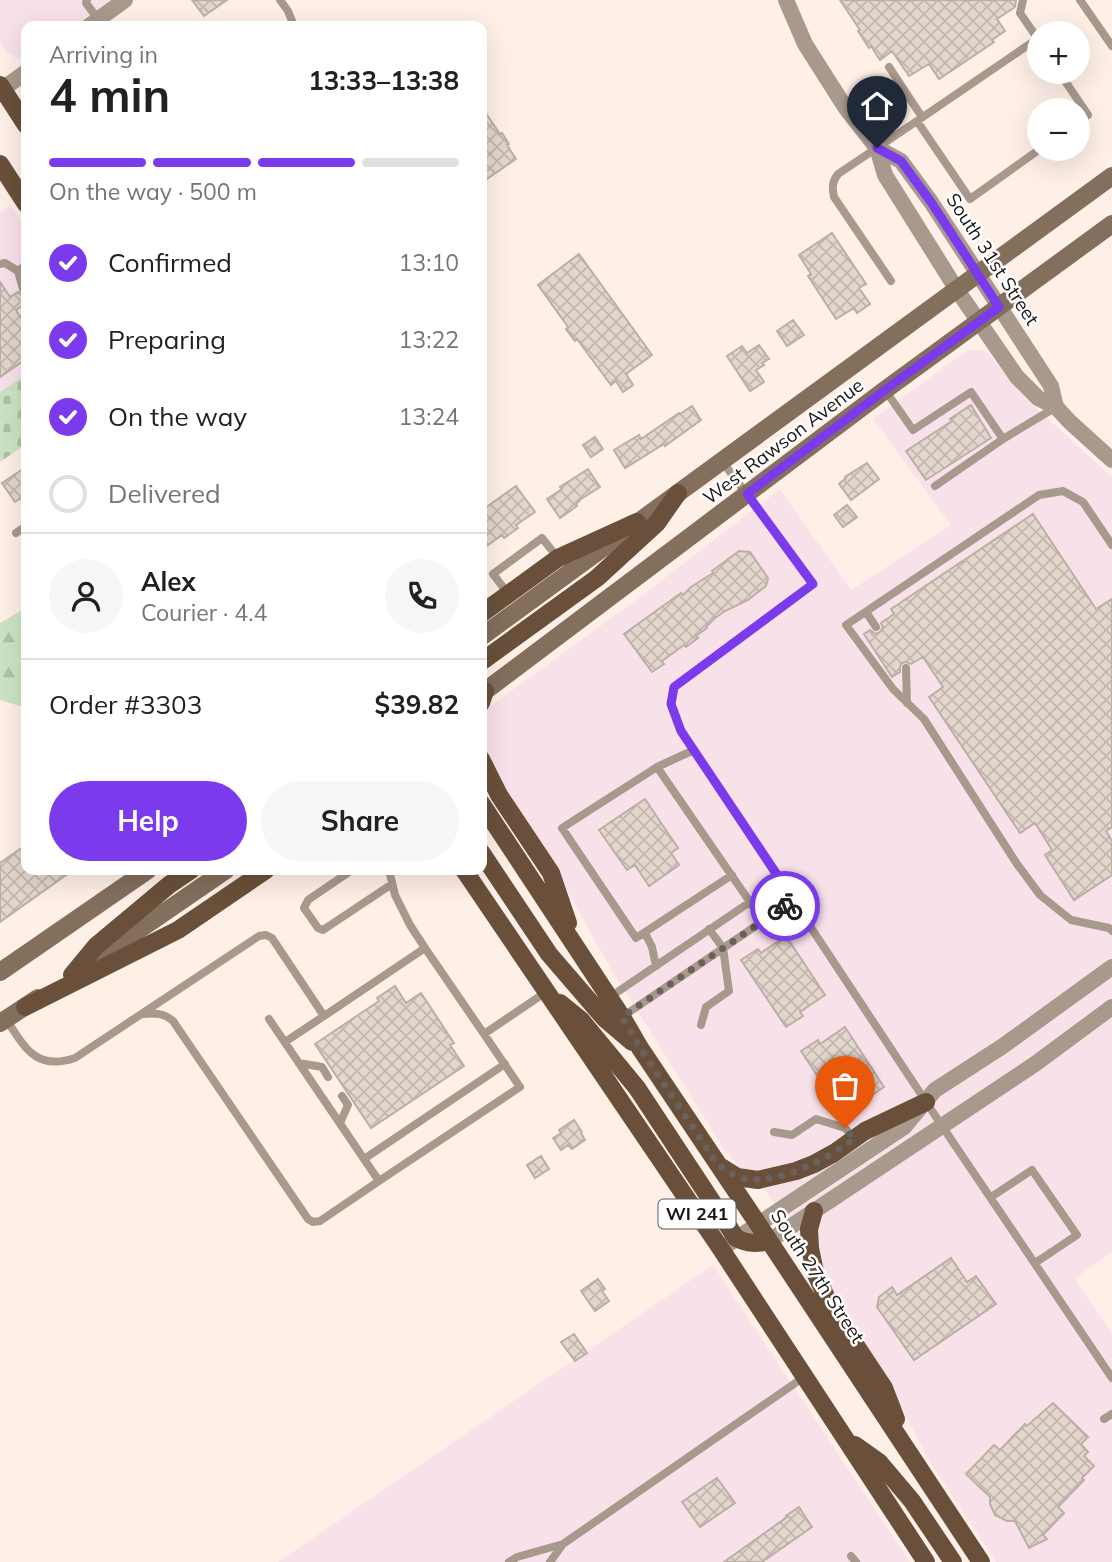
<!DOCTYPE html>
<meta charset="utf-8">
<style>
body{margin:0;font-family:Mulish,sans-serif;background:#f6f6f6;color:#202124;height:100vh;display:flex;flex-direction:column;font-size:26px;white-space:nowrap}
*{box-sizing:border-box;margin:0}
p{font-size:23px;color:#757577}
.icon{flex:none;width:38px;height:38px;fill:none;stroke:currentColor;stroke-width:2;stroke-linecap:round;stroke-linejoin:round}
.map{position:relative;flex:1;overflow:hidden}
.details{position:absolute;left:21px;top:21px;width:466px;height:854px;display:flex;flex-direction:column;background:#fff;border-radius:14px;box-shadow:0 7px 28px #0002}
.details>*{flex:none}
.controls{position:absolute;left:1027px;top:21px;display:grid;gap:14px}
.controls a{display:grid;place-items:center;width:63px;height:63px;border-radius:50%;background:#fff;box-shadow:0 7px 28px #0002;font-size:35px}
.pin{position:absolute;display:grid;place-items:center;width:60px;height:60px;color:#fff;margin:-72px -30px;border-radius:50% 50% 50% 0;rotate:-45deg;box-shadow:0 0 7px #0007}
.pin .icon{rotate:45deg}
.courier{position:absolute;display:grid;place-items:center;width:70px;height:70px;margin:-35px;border:5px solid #7c3aed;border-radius:50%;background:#fff;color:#222;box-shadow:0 2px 9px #0007}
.overview em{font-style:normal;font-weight:700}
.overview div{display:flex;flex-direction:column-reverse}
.overview{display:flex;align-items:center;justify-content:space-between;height:119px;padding:0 28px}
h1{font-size:46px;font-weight:700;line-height:52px}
.bar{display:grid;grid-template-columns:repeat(4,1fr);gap:10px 7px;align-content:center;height:84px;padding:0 28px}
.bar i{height:9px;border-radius:5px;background:#e0e0e0}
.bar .current{background:#7c3aed}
.bar p{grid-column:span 4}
.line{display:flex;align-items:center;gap:18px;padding:0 28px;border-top:2px solid #e0e0e0}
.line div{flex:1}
.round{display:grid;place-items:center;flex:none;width:74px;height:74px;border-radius:37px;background:#f6f6f6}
ol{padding:0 28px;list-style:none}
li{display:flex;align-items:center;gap:21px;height:77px}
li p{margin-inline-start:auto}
li .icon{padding:7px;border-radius:50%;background:#7c3aed;color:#fff;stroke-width:4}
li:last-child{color:#757577}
li i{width:38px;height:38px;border:4px solid #e0e0e0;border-radius:50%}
.action{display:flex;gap:14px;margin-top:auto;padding:14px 28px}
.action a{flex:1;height:80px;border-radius:42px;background:#7c3aed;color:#fff;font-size:28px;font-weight:700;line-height:80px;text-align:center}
.action a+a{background:#f6f6f6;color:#202124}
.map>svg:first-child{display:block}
.commercial{fill:#f9e1ea}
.forest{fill:url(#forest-firs)}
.cemetery{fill:url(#cemetery-stones)}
.building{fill:url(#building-cross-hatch);stroke:#bbafa6;stroke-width:2}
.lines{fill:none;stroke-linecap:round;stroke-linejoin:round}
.service{stroke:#a8998d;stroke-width:8}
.minor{stroke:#a8998d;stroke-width:16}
.secondary{stroke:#846e5c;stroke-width:18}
.primary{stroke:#6a503a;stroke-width:18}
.done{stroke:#69615c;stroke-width:7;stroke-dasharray:0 12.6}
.route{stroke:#7c3aed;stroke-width:9}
.labels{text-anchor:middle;stroke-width:5;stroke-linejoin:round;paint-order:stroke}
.shield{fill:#fff;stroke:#5e5a58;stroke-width:2}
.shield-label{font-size:18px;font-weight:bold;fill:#191411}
.street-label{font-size:19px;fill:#191411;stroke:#fff}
</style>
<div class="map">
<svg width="1112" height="1562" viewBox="0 0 1112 1562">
<defs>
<pattern id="forest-firs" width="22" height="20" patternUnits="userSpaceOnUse" patternTransform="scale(1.75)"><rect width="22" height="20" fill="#cce4c4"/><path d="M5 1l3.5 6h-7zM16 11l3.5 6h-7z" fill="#afc3a7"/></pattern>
<pattern id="cemetery-stones" width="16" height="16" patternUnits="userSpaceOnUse" patternTransform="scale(1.75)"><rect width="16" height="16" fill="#cce4c4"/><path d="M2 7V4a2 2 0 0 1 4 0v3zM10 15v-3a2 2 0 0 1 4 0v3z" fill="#afc3a7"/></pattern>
<pattern id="building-cross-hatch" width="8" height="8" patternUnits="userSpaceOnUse" patternTransform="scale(1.75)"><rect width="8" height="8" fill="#e3d6cd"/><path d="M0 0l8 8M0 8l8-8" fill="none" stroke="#c2b7af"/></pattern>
</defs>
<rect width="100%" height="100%" fill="#feefe7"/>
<path class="commercial" d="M0,0H111L74,26H26V55L16,58L7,52L0,42Z
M10,205L26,229V374L0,392V213Z
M970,350H981L988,353L1024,397L1112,477V1252L1075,1279L1112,1333V1562H996L928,1459L892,1389L841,1312L824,1279L755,1174L742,1171L724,1149L609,966L562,881L506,796L488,757L482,732L481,721L484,714L489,707L636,600L780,489L851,590L951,525L873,419L962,354Z
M713,1265L910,1562H278Z"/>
<path class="forest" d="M26,608V708L0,700V623Z"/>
<path class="cemetery" d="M26,374V444L0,462V392Z"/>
<path class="building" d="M192,0H227L204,16Z
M840,0H1016L1015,7L997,19L1005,31L992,40L994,42L939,79L929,64L909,76L892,51L880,60L871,46L869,48L858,31L860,30Z
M481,106L500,134L502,133L509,144L507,145L516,159L481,183Z
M832,233L866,284L859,288L870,304L857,313L854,308L836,319L808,276L811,274L799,255Z
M579,254L652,355L626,374L633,385L623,392L616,381L611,385L577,339L575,341L566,329L568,327L538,285Z
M0,282L10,297L18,292L21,295H26V303L16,310L26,326V359L0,377Z
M793,320L804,335L787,346L777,331Z
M759,345L769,359L762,363L764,365L756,370L764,382L750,391L727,356L742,346L747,353Z
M971,405L991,438L926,480L906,451L952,421L950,419Z
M692,406L701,420L665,446L664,444L625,468L614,450L639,435L641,439L679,413L680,414Z
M595,437L603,449L591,457L583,445Z
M867,463L879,479L851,500L839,484L846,478L845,477Z
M26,467V495L15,502L2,483Z
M588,469L600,487L581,499L576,504L577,506L560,518L547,499L562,489L560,487Z
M516,486L535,512L516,525L518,528L504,538L502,535L481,550V511Z
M847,505L857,517L843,527L834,515Z
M1033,514L1096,609L1112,599V827L1106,831L1112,841V875L1074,900L1045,855L1052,850L1035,823L1020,833L929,697L943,687L923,657L911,664L906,662L902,663L900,666V672L892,677L864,634L870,630L876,634L880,632L883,627L881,623L894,614L891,609Z
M739,551L750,552L768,578L766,586L748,600L725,611L715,618L706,627L707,628L696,636L698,638L686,647L684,645L662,661L664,664L652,672L624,634L681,593L683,595L691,587L713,573L712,571Z
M645,799L678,848L671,853L679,865L649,886L635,865L627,870L599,830Z
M26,845V870H73L0,922V863Z
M786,936L825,995L800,1012L803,1016L786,1027L741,960L758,949L761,953Z
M395,986L406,1003L421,993L454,1043L450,1045L464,1066L371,1128L315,1044L379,1001L377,998Z
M845,1027L884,1087L861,1103L863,1106L845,1118L801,1051L818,1040L820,1044Z
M574,1120L582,1132L581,1133L585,1140L572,1149L568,1145L561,1150L553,1138L561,1133L559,1130Z
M541,1156L549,1169L535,1178L527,1165Z
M951,1258L967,1282L976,1276L996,1304L914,1360L877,1307L879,1297L892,1287L897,1295Z
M598,1279L605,1289L602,1291L609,1301L595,1311L581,1291Z
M574,1334L587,1353L575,1361L561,1342Z
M1053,1403L1088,1437L1081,1444L1088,1452L1084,1456L1094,1466L1082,1478L1084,1480L1058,1507L1064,1513L1043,1535L1047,1539L1029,1548L1015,1521H1007L995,1515L990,1504V1497L966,1474L994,1445L1000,1450L1025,1424L1027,1426Z
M717,1478L735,1503L700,1527L682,1502Z
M799,1507L812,1527L762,1562H724L787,1517L786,1516Z"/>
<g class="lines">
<path class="service" d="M87,0L86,3L98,19
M280,0L288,11L294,26
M1023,0L1020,13L1040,42
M1080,0L1112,46
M889,67L922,117
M1059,72L1088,115L1078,122
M917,121L1037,39
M0,264L5,263L18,271
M891,281L834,197C832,187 832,182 838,174L917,121L970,199L1040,149
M23,289L18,271L26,265
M885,390L913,430L971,392L1003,439L1056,407
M722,461L813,584L674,687L671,704L681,731L942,1126L1112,1378
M935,486L1003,439
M16,533L26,526
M1112,545L1083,502L1063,491L1039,495L846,625L893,689L924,719L1017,864L1040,895L1071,920L1109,928L1112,931
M509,595L493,574L542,538L558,558
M866,612L876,627
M906,668L907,703
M694,750L657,767L562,828L636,938L732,875
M657,767L763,921
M352,870L308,900L304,908L318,928L323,930L392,884
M389,870L395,895L410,925L425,948
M645,933L652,947L656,966
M610,997L781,881
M143,1014C155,1013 164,1013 173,1021L308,1219L313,1222L320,1221L379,1181
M622,1017L794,900
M6,1019C25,1048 36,1071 75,1058L259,936L266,935L272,938L324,1016L425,948L484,1034L546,992
M269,1019L364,1159
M701,1025L706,1007L729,991L723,948L709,929
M484,1034L520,1087L379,1181L364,1159L505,1064
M285,1042L324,1016
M299,1063L322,1067L328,1077
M340,1123L348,1105L342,1096
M774,1132L792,1135L816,1119L845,1128L854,1139
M991,1197L1032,1170L1077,1235L1035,1263
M1104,1419L1112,1414
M851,1556L856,1562
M509,1562L517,1557L563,1544L804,1377
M550,1562L563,1544"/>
<path class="minor" d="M786,0L805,44L845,107L877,148L885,175L957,290L1017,377L1038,398L1056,407L1070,422L1112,460
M89,26L125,0
M0,91L26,72
M877,148L901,161L931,202L1051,386L1056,407
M769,1241L1035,1064L1112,1007
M730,1243L904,1127L935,1090L1003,1046L1112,967"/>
<path class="secondary" d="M481,637L1112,176
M481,694L885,390L1112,224
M79,971L226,870
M0,972L148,870
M0,1023L38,998"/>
<path class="primary" d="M0,85L26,125
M0,164L26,204
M481,614L558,558L637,522
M481,662L597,578L657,523L678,493
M481,703L485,691
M481,759L499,795L551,873L568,923
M481,803L622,1017L640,1048L758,1224L981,1562
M481,852L549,954L605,1019L632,1042
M464,870L721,1249L926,1562
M72,975L96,946L169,885L191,870
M560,1003L581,1020L637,1088L736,1238C748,1244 756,1244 769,1241
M25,1007L178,930L266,870
M721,1167L737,1177L758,1180L796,1171L814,1164L834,1153L865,1131L926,1102
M814,1211L809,1229L810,1248L815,1272L831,1308L884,1388L896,1419
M855,1445L879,1462L912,1501L953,1562"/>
</g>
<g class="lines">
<path class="done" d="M785,906L622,1017L640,1048L718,1165C724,1168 730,1173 737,1176C771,1190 827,1159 854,1139L845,1128"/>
<path class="route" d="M785,906L794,900L681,731L671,704L674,687L813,584L747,494L885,390L999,307L931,202L901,161L877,148"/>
</g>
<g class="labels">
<rect class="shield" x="658.5" y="1199.5" width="77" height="29" rx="5"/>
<g class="shield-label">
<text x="697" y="1220">WI 241</text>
</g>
<g class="street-label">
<text transform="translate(993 259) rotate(57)" y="7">South 31st Street</text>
<text transform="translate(783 441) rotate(-37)" y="7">West Rawson Avenue</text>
<text transform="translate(818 1276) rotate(57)" y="7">South 27th Street</text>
</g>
</g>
</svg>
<div class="controls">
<a>+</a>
<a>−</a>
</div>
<div class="pin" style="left:845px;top:1128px;background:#ea580c"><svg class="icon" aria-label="bag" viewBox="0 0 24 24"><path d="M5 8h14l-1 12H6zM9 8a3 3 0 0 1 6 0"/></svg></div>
<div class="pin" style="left:877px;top:148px;background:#1f2937"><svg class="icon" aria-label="home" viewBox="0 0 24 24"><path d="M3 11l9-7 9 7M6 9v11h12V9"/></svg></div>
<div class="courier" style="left:785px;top:906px"><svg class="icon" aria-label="bike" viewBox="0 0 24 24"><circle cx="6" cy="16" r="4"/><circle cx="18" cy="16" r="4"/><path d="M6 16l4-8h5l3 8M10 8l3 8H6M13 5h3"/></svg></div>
<section class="details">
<div class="overview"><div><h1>4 min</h1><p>Arriving in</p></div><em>13:33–13:38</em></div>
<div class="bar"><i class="current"></i><i class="current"></i><i class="current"></i><i></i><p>On the way · 500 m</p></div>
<ol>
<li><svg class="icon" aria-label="check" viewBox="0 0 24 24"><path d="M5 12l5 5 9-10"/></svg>Confirmed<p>13:10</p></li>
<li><svg class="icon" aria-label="check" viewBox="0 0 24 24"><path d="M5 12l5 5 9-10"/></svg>Preparing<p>13:22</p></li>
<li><svg class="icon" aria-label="check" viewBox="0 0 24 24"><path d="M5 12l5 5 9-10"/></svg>On the way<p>13:24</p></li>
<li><i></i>Delivered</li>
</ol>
<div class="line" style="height:126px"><a class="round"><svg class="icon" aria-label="person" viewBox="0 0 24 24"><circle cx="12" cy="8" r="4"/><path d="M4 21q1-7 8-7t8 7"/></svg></a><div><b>Alex</b><p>Courier · 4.4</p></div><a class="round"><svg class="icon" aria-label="phone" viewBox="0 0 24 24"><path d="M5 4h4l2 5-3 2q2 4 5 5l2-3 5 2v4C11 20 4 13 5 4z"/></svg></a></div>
<div class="line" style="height:91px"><div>Order #3303</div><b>$39.82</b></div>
<div class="action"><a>Help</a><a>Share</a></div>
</section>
</div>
